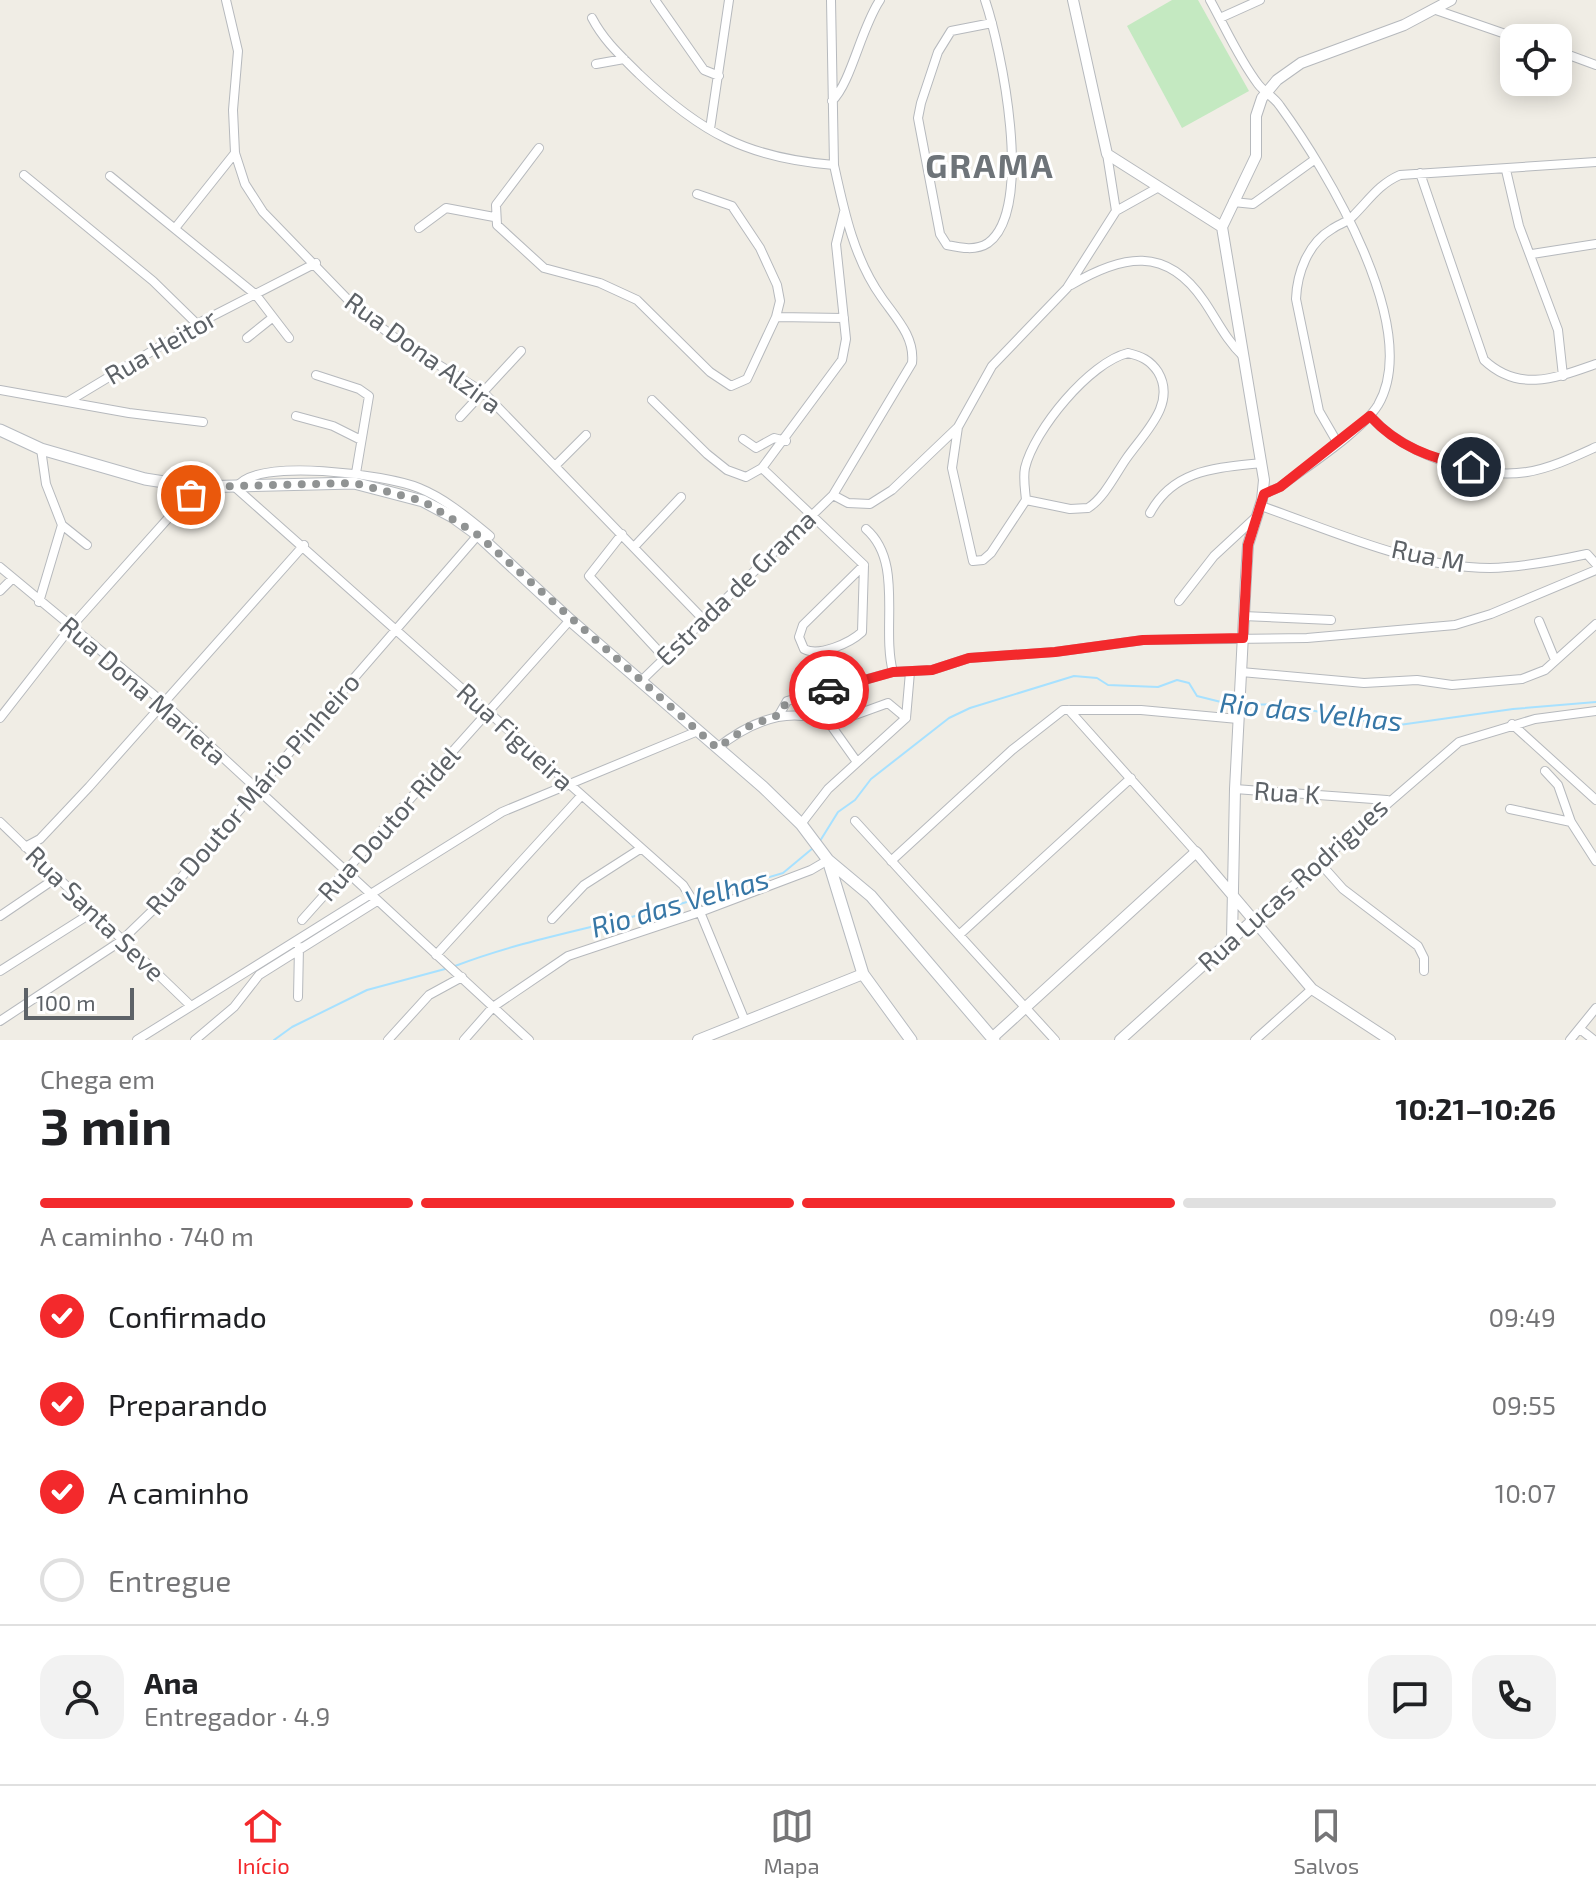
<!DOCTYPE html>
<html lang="pt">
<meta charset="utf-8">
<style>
body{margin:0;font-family:"Exo 2",sans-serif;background:#f2f2f2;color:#202124;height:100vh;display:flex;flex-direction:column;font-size:30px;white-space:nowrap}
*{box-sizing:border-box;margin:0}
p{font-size:26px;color:#757577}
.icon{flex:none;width:44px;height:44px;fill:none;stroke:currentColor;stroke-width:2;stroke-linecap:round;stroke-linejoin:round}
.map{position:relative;height:1040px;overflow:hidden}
.drawer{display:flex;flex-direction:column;background:#fff;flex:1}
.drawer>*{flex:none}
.fabs{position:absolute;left:1500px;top:24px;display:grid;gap:16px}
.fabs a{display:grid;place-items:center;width:72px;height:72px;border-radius:16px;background:#fff;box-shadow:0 4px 20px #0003;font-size:40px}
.scale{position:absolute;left:24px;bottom:20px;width:110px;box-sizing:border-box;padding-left:8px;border:4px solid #5d6267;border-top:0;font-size:22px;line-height:28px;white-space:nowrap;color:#5d6267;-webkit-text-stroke:6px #fff;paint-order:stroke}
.pin{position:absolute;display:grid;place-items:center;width:68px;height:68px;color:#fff;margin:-34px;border:4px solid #fff;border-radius:50%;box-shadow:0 2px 8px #0007}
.courier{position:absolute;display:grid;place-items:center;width:80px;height:80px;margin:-40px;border:6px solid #f3292c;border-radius:50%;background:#fff;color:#222;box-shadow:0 2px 10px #0007}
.summary em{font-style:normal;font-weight:700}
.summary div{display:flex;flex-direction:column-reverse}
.summary{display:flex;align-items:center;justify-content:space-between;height:136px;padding:0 40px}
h1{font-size:52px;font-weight:700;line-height:60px}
.bar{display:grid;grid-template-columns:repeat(4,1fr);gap:12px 8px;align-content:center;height:96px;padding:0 40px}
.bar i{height:10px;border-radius:6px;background:#e0e0e0}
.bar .on{background:#f3292c}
.bar p{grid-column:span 4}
.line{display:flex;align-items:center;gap:20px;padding:0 40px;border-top:2px solid #e0e0e0}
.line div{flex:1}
.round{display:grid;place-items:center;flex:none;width:84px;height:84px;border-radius:24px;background:#f2f2f2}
ol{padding:0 40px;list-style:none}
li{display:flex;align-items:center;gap:24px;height:88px}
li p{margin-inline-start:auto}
li .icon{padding:8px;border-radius:50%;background:#f3292c;color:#fff;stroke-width:4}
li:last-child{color:#757577}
li i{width:44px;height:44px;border:4px solid #e0e0e0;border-radius:50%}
.tab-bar{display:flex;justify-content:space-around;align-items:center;height:112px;border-top:2px solid #e0e0e0;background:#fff;font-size:22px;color:#757577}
.tab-bar a{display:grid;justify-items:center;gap:4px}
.tab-bar .on{color:#f3292c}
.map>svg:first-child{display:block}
.green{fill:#c4e9c1}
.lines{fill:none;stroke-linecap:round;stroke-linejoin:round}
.stream{stroke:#a7e1ff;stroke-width:2}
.minor-casing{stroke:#b6b9bd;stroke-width:10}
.tertiary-casing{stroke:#b6b9bd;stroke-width:12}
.secondary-casing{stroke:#b7bbc0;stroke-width:13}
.minor{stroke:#fff;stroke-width:8}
.tertiary{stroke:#fff;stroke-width:10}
.secondary{stroke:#fff;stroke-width:11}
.done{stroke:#909393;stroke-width:8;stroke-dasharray:0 14.4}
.route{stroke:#f3292c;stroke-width:10}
.labels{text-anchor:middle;stroke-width:6;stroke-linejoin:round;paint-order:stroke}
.street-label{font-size:26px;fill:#5d6267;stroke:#fff}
.water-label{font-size:28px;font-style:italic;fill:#3777a6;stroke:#fff}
.district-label{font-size:34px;font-weight:bold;letter-spacing:2px;fill:#6e7479;stroke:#fff}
</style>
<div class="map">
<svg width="1596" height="1040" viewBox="0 0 1596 1040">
<rect width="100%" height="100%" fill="#f0ede5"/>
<path class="green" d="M1172,0H1198L1249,91L1182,128L1127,26Z"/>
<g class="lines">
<path class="stream" d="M1244,705L1279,704L1392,726L1513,709L1596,702
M820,841L838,812L855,800L871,779L949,718L970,708L1074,676L1097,678L1108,685L1158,687L1177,680L1189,683L1197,696L1233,705
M696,899L783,873L813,848
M455,966C530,937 612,925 690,901
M274,1040L292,1027L367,990L445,969"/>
<g class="minor-casing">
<path id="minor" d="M226,0L238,51L233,110L235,153L245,184L263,212L357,309L398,340L483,392L703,619
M655,0L704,70L719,76
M985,0C1001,47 1035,209 988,243C976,251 961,248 947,245L940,234L918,118L921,103L938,52L951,31L992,23
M1210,0C1225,27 1239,59 1258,84C1264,92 1274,97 1280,106C1326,169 1423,328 1378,405C1362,431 1306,467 1280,487L1264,494
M1433,9L1517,38
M592,18C604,41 621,56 639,74C701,133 747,158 834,165
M1220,18L1260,0
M1558,51L1596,65
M596,64L624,59
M832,101C851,83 861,28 880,0
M710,129L729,0
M539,148L496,205L497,225L544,268L600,283L637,300L710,372L731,386L747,379L776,317L780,301L777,285L760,248L732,206L697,194
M1107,154L1116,211
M1506,170L1519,226L1558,330L1563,376
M1420,173L1484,360C1519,393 1556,378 1596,364
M24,175L153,281L197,324
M110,176L256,295L289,338
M1233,202L1253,204L1314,160
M176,227L235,153
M419,228L446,208L494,217
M1532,254L1596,244
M1071,285C1122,255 1166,245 1204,301C1217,320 1226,340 1243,356
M776,317L844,318
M247,338L272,318
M1128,353C1141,356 1150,360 1158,372C1177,404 1144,433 1126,459C1115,475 1104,498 1088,508L1070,509L1026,500C1025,489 1023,478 1025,468C1034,430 1090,362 1128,353Z
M316,375L359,389L369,396L356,473
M0,390L129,413L203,422
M652,400L707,454L727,470L746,477L762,468L842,360L846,339L836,244L844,212
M69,401L197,324L316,263
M296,416L333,426L361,440
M1370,416C1403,453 1477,480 1527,472C1551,468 1574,457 1596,447
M460,417L521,351
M958,427L952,468L973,561L983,560L991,553L1026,500
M743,439L756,448L774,438L786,441
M1337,442L1319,411L1296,299C1297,273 1308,243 1332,229C1339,224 1348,222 1353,216C1369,200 1379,184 1400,175L1596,162
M556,465L586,435
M762,468L864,565L862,632C850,643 819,657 804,649L799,637L803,625L864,565
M833,495L848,503L870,504L892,490L958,427L992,366L1067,288L1116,211L1159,187
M1261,506C1333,531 1413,568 1490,568C1523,567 1555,561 1587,554L1596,564
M1150,513C1174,469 1216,468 1262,463
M62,525L87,545
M866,529C904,562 881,627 893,672
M622,534L589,576L664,657
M490,536C468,518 446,499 419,488C388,475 255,456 236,488L683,885L700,912L745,1021
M634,547L681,497
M0,567L165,704L529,1040
M0,591L12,579
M1179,601L1214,556L1255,518
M39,602L62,525L46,484L41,449
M1243,616L1331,620
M1539,621L1555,660
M1241,672L1364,683L1417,680L1452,685L1522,679L1545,670L1596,624
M640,682L833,495L912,363C915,337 896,318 882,298C854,259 844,211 834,165L831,0
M1069,710L1196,852
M779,715L787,701L893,672L932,670L969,658L1055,652L1143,640L1307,638L1455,625L1491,614L1596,570
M0,718L71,627L196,487
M906,718L910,672
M830,724L857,762
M1512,724L1596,800
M717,748C750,722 790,704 830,724L888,703L906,718
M1545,771L1558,785L1571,822L1596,861
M1235,789L1387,800
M1510,809L1571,822
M855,821L1055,1040
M0,822L191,1006
M801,824L828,789L906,718
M25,847L40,839L89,787L304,545
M891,861L1012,750L1063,710H1141L1238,719
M1319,862L1343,889L1418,946L1424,958V971
M0,916L56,878
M552,919L584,885L640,849
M302,920L570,620
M1252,921L1459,742L1535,719L1596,711
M959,935L1131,778
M436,955L581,796
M0,971L93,912
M298,997L299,947
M0,1021L121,941L153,910L478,535
M1580,1029L1594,1040
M137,1040L502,812L698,731
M195,1040L234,1007L259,975L377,901
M388,1040L429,995L462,977
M464,1040L493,1007L568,956L700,912L811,870L828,860
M1255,1040L1312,989
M1570,1040L1596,1008"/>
</g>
<g class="tertiary-casing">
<path id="tertiary" d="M1073,0L1107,154L1222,227
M1232,939L1235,789L1246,577L1248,545L1262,500L1264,480L1222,227L1256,156V116L1262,98L1277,80L1301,63L1404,25L1451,0
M992,1038L1196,852L1312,989L1390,1040
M698,1040L863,974
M1120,1040L1252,921"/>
</g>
<g class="secondary-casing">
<path id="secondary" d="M0,430L41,449L145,479L196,487L354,483L423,501L453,517L478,535L570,620L763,787L801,824L828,860L871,896L994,1040
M828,860L863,974L911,1040"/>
</g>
<use href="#minor" class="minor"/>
<use href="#tertiary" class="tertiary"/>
<use href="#secondary" class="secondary"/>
</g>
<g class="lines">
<path class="done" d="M191,495L196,487L354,483L423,501L478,535L717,748L751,725L779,715L787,701L829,690"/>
<path class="route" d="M829,690L893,672L932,670L969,658L1055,652L1143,640L1243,638L1248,545L1264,494L1280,487L1370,416C1398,447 1431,458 1471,467"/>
</g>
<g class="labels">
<g class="street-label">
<text transform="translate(161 347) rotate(-30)" y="9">Rua Heitor</text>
<text transform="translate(423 353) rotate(36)" y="9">Rua Dona Alzira</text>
<text transform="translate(1428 556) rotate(12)" y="9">Rua M</text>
<text transform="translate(736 588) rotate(-44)" y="9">Estrada de Grama</text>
<text transform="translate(143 691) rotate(41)" y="9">Rua Dona Marieta</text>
<text transform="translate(515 737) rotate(42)" y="9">Rua Figueira</text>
<text transform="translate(1287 793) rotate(4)" y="9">Rua K</text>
<text transform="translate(253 794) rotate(-49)" y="9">Rua Doutor Mário Pinheiro</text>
<text transform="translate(389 824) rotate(-48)" y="9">Rua Doutor Ridel</text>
<text transform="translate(1293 885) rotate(-42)" y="9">Rua Lucas Rodrigues</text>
<text transform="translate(95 914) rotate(44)" y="9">Rua Santa Seve</text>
</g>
<g class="water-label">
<text transform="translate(1311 712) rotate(6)" y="10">Rio das Velhas</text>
<text transform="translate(680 903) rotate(-16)" y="10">Rio das Velhas</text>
</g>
<g class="district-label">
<text x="990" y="178">GRAMA</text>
</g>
</g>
</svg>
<div class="fabs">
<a><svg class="icon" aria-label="locate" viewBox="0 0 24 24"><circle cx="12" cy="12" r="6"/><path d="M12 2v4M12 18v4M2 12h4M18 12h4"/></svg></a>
</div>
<div class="scale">100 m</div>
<div class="pin" style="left:191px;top:495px;background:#ea580c"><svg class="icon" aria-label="bag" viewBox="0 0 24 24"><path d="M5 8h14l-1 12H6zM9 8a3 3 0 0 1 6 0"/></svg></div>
<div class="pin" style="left:1471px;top:467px;background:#1f2937"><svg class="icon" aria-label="home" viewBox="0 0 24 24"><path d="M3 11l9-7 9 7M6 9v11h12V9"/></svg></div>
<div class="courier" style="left:829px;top:690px"><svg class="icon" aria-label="car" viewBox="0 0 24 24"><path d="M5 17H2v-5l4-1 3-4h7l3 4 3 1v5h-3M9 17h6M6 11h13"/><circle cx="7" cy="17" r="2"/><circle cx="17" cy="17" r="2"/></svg></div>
</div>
<section class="drawer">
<div class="summary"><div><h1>3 min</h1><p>Chega em</p></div><em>10:21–10:26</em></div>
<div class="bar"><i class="on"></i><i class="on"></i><i class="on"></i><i></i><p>A caminho · 740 m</p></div>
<ol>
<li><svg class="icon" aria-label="check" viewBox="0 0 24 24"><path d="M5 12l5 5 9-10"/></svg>Confirmado<p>09:49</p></li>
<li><svg class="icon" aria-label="check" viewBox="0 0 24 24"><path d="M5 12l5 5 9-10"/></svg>Preparando<p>09:55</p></li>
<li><svg class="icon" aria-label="check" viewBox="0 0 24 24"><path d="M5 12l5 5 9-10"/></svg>A caminho<p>10:07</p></li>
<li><i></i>Entregue</li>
</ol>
<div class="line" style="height:144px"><a class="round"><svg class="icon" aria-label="person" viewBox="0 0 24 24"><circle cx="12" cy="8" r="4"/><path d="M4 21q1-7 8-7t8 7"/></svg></a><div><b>Ana</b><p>Entregador · 4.9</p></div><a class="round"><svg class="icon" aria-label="chat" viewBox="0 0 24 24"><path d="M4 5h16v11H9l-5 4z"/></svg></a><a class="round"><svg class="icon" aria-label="phone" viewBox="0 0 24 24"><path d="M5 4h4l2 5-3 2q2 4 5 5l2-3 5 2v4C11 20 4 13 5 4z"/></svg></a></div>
</section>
<nav class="tab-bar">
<a class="on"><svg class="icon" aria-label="home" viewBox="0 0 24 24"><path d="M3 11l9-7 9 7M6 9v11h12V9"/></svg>Início</a>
<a><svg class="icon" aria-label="map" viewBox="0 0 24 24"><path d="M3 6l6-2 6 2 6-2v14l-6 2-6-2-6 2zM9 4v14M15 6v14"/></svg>Mapa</a>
<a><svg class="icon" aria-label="saved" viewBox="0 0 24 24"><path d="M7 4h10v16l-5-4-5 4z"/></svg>Salvos</a>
</nav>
